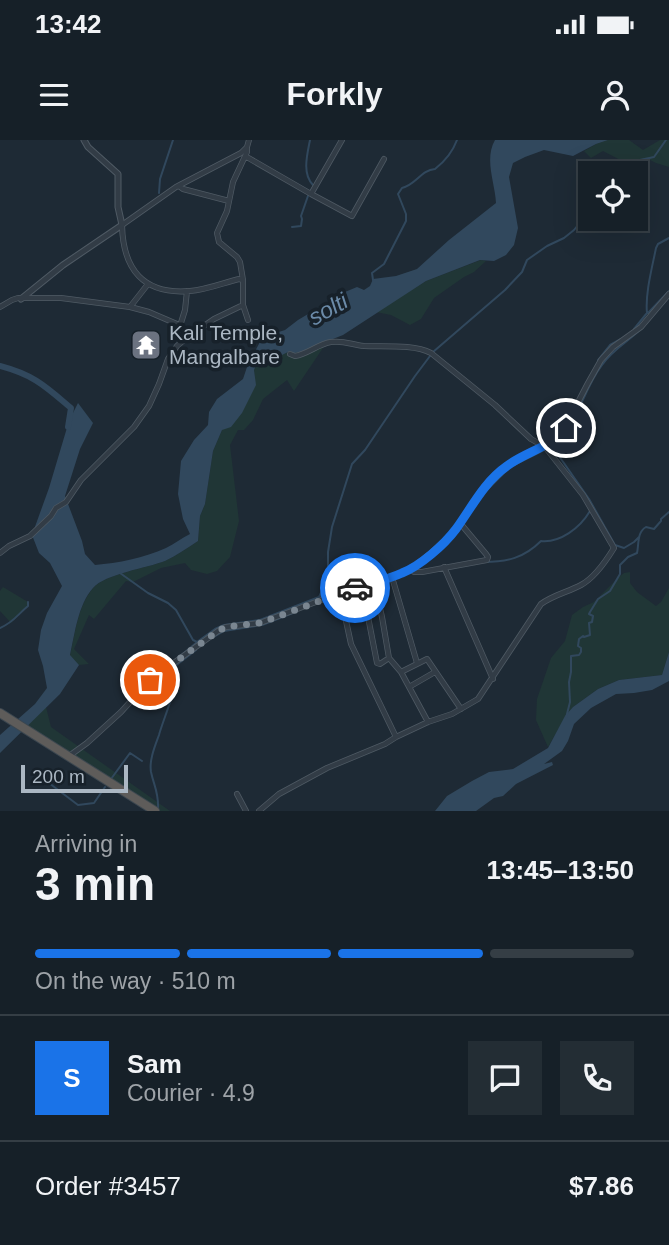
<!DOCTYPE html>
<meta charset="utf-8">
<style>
body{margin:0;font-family:Helvetica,sans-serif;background:#232d34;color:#f1f3f6;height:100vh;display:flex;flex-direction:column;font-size:26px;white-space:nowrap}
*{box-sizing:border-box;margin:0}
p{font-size:23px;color:#9ea3a8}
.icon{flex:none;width:38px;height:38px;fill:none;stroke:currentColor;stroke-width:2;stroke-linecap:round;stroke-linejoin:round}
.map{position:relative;height:671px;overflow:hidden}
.side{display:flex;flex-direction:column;background:#162028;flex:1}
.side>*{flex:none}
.controls{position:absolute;left:578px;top:21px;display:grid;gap:14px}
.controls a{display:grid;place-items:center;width:70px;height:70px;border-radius:0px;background:#162028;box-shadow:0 7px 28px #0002,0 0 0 2px #353e45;font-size:35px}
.scale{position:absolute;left:21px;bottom:18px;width:107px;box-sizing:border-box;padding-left:7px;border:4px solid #abb7c3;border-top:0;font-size:19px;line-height:24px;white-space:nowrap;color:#abb7c3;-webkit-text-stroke:5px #17212a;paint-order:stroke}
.pin{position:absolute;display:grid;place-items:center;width:60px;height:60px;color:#fff;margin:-30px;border:4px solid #fff;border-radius:50%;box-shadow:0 2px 7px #0007}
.courier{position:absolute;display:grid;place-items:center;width:70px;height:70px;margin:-35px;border:5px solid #1a73e8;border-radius:50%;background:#fff;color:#222;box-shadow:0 2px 9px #0007}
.head em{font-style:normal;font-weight:700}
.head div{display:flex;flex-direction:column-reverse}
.head{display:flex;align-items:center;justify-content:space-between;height:119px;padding:0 35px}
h1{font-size:46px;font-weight:700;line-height:52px}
.bar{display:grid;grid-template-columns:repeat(4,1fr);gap:10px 7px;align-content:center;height:84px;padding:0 35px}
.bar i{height:9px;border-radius:5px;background:#353e45}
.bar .selected{background:#1a73e8}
.bar p{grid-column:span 4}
.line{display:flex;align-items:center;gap:18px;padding:0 35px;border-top:2px solid #353e45}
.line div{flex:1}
.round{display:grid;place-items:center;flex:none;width:74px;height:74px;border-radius:0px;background:#232d34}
.status{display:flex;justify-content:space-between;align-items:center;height:49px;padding:0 35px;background:#162028;direction:ltr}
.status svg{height:19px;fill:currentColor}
header{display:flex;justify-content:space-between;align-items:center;height:91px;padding:0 35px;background:#162028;font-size:32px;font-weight:700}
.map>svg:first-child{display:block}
.green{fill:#203636}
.water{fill:#31485d}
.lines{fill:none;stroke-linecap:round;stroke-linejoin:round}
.stream{stroke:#31485d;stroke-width:2}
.river{stroke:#31485d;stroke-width:6}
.minor-casing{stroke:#4f5a64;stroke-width:6}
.tertiary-casing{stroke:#4f5a64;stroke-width:7}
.trunk-casing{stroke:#3c4750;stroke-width:10}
.minor{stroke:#323c46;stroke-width:4.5}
.tertiary{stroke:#323c46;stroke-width:5}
.trunk{stroke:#5e5c5a;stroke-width:8}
.done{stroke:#7a8691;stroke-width:7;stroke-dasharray:0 12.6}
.route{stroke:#1a73e8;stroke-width:9}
.labels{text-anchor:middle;stroke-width:7;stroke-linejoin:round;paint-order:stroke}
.poi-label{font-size:21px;fill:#abb7c3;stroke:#17212a;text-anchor:start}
.water-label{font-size:23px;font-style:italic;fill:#6b8ba9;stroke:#17212a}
</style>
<div class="status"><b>13:42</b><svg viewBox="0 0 49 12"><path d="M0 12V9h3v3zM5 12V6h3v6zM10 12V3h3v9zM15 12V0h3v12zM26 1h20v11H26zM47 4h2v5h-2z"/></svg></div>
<header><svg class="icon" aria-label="menu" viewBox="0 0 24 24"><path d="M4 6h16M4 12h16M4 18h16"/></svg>Forkly<svg class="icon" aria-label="person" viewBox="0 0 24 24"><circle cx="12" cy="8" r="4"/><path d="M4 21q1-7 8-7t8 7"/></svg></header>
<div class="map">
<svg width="669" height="671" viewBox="0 0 669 671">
<rect width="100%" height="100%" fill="#1e2a35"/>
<path class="green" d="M608,0H629L643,10L660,0H669V27L656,23L646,18L630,25L603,11L591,18L584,11L596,4Z
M481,120L486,121L474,132L464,137L434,158L421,179L410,185L391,175L376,172L426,141Z
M327,202L294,251L287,240L263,259L253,280L244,290H238L230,305L239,381L230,417L217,431L207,434L191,430L185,423L161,428L133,442L126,441L94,479L89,475L74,509L89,524L79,525L70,516C75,493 78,466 93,448C105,434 147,428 165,421C176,416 187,408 198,401L200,376L205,364L213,311L222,290L255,245L254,229L256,225H260L290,211Z
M630,432V443L637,452L656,466L661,462L669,448V512L662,535L619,540L598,549L573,567L566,576L548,607L536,580L537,559L551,518L565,501L572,475L583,467L594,462L619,437L624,433Z
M3,447L28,462V466C21,472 17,478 11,483L0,471V451Z
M46,567L51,587L170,671H155L24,588Z"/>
<path class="water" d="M495,0H608L596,4L573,16L544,10L525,17L513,23L509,37L518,88L514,105L506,115L494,121L480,120L426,141L343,195L300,212L294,213L290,211L260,226L256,225L254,230L256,245L242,273L231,287L222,290L213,311L205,364L200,376L198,401C187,408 176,416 165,421C147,428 105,434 93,448C78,465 75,493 70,515L79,525L60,554L0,613V595L35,564L47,548L43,526L38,510L41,490L47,473L62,446L50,423L39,413L32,395L49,348L69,281L78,263L93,283L80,309L65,356L82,401L85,414L95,425C118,423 144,418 166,408C174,404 182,398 190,394L183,379L178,354L181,321L194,300L208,285L209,272L217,259L243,239L248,224L260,202L266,196L285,190L298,180L345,152L357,147L364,150L370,146L373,139L396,136L417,129L449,100L496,63C495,43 484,19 495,0Z
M669,512V541L652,550L634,553L616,554L591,568L574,584L568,601L562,611L544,624L552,622L553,625L516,644L503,656L494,658L476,671H435L447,656L472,641L489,632L513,629L548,608L565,576L573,567L598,549L619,540L662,535Z"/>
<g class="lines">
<path class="stream" d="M310,0C307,15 302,34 313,45
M622,33L635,21L654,17L666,0
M159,53L160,39L173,0
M292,87L301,86L302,79L301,76L309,53
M373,140L372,133L384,124L406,81V74L398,54L402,48C416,45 421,30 435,29C444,22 453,11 457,0
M648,173L669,151
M634,189L647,173C645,154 652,128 656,108L658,104L669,98
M433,212L505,150L522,132L527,120L547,106L564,98L574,90L590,70
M598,220L610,205L621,199
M561,298L559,305V316L589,359L615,405L624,408L634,402L639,397
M551,304C556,301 561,298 564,294C580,273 586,246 602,225C615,206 636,198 650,179
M483,354L510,327L544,310
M475,363L482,356
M484,422C507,422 524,418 541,401C560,403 580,388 590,371
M414,429L424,423L451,398
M399,432L411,425
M120,433L148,453L168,463L176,470L193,500L197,502L215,489L224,485L260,480L319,457L325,444L328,426V412L332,387L352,324L365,310L415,236L430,216
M394,439L411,432
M375,445L390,440
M319,457L387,435
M262,485L293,473
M0,488C14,482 17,475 28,466V462
M212,498L224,491L256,486
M179,517L196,503
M131,557L142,543L160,530
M566,578L570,562L569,542L571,532V516L579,515L581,512V508L578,506L579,499L583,496L584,497L590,495L589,483L592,482L593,476L589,474L590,472L598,459L610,451L620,434V425L628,417L637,413C639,404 637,392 646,387L654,389L661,381V379L669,372
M111,639L130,613L142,621
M36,640H45L78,665L94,663L105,647
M158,669C159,653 154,646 151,632C149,620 155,606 159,595C161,586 178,544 176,538C176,534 173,532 170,530L196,510"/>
<path class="river" d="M0,226C34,235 45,246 71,268L68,287"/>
<g class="minor-casing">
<path id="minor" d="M342,0L311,54L352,76L384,19
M247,8V12L233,42L227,71L217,93L219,102L237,117L240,122L243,140V165L248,180
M245,16L311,54
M179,46L183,49L229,61
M243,140L239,139C223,143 206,150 190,151C143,155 123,129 122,85L176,47L241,13L247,7L249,0
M0,167L12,160L18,158H61L130,167L149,172L177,184L180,186L185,199
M130,167L148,144
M180,186L185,170L187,151
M0,413L9,406L30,396L51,376L56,368L66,362L81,340L134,287L149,266L159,244L168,219L177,206L185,199L214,179L243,165
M444,427L493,539
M411,429L414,432H422L487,420L488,417L486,414L460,383
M392,437L417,523
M374,442L382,477L389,518L401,532L428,582
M362,446L377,523L380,524L389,518
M340,453L351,504L396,597
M401,532L427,519L461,569
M409,547L435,532
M69,616L87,603L121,572L150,540L218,491L226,487L260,483L340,453L402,433L412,428L432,412L455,391L480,352L506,326L532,312L562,293L588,243L601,220L613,207L641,187L669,154
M237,654L246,671
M259,671L279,654L327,628L385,604L396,597L428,582L452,574L478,559L541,464C553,455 568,452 581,445C594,438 606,421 614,408L583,355L545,307L531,299L495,265L431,213C413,204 384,207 364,206C352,205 344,200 331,202C318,204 308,214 295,216L290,214"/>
</g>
<g class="tertiary-casing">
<path id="tertiary" d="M21,159L63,125L122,85L118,67V34L88,7L84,0"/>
</g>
<g class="trunk-casing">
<path id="trunk" d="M0,573L155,671"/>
</g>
<use href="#minor" class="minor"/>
<use href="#tertiary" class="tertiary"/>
<use href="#trunk" class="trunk"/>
</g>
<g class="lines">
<path class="done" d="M150,540L218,491L226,487L260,483L355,448"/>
<path class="route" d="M355,448C370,443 387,440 402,433C420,426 444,405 456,389C472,367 484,342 507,326C525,312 552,307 566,288"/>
</g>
<defs>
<g id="temple-square" transform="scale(1.575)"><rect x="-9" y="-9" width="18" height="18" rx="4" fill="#6b7280" stroke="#17212a"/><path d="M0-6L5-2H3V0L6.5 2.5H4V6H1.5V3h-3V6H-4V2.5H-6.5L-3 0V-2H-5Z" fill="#fff"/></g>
</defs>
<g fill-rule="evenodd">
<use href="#temple-square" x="146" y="205"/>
</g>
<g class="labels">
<g class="poi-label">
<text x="169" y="200">Kali Temple,<tspan x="169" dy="24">Mangalbare</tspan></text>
</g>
<g class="water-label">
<text transform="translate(328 169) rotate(-29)" y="8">solti</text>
</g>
</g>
</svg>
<div class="controls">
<a><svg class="icon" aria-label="locate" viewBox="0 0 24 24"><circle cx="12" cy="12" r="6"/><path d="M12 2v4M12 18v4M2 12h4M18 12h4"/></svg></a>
</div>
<div class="scale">200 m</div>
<div class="pin" style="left:150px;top:540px;background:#ea580c"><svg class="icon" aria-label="bag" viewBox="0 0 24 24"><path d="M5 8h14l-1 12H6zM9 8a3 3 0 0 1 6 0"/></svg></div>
<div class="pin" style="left:566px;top:288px;background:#1f2937"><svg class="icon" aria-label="home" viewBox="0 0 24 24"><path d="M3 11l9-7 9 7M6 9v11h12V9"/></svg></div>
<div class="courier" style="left:355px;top:448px"><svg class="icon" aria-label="car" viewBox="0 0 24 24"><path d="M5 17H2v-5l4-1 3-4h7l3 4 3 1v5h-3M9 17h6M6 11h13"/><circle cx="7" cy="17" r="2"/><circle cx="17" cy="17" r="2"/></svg></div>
</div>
<section class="side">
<div class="head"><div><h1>3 min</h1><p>Arriving in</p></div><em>13:45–13:50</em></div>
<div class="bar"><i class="selected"></i><i class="selected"></i><i class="selected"></i><i></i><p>On the way · 510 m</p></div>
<div class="line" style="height:126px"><b class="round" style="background:#1a73e8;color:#fff">S</b><div><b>Sam</b><p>Courier · 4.9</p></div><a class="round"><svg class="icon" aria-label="chat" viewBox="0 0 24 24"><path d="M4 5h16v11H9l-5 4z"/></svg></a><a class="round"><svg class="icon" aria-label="phone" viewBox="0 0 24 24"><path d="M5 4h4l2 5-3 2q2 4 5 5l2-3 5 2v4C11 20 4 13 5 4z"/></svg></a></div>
<div class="line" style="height:91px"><div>Order #3457</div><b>$7.86</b></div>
</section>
